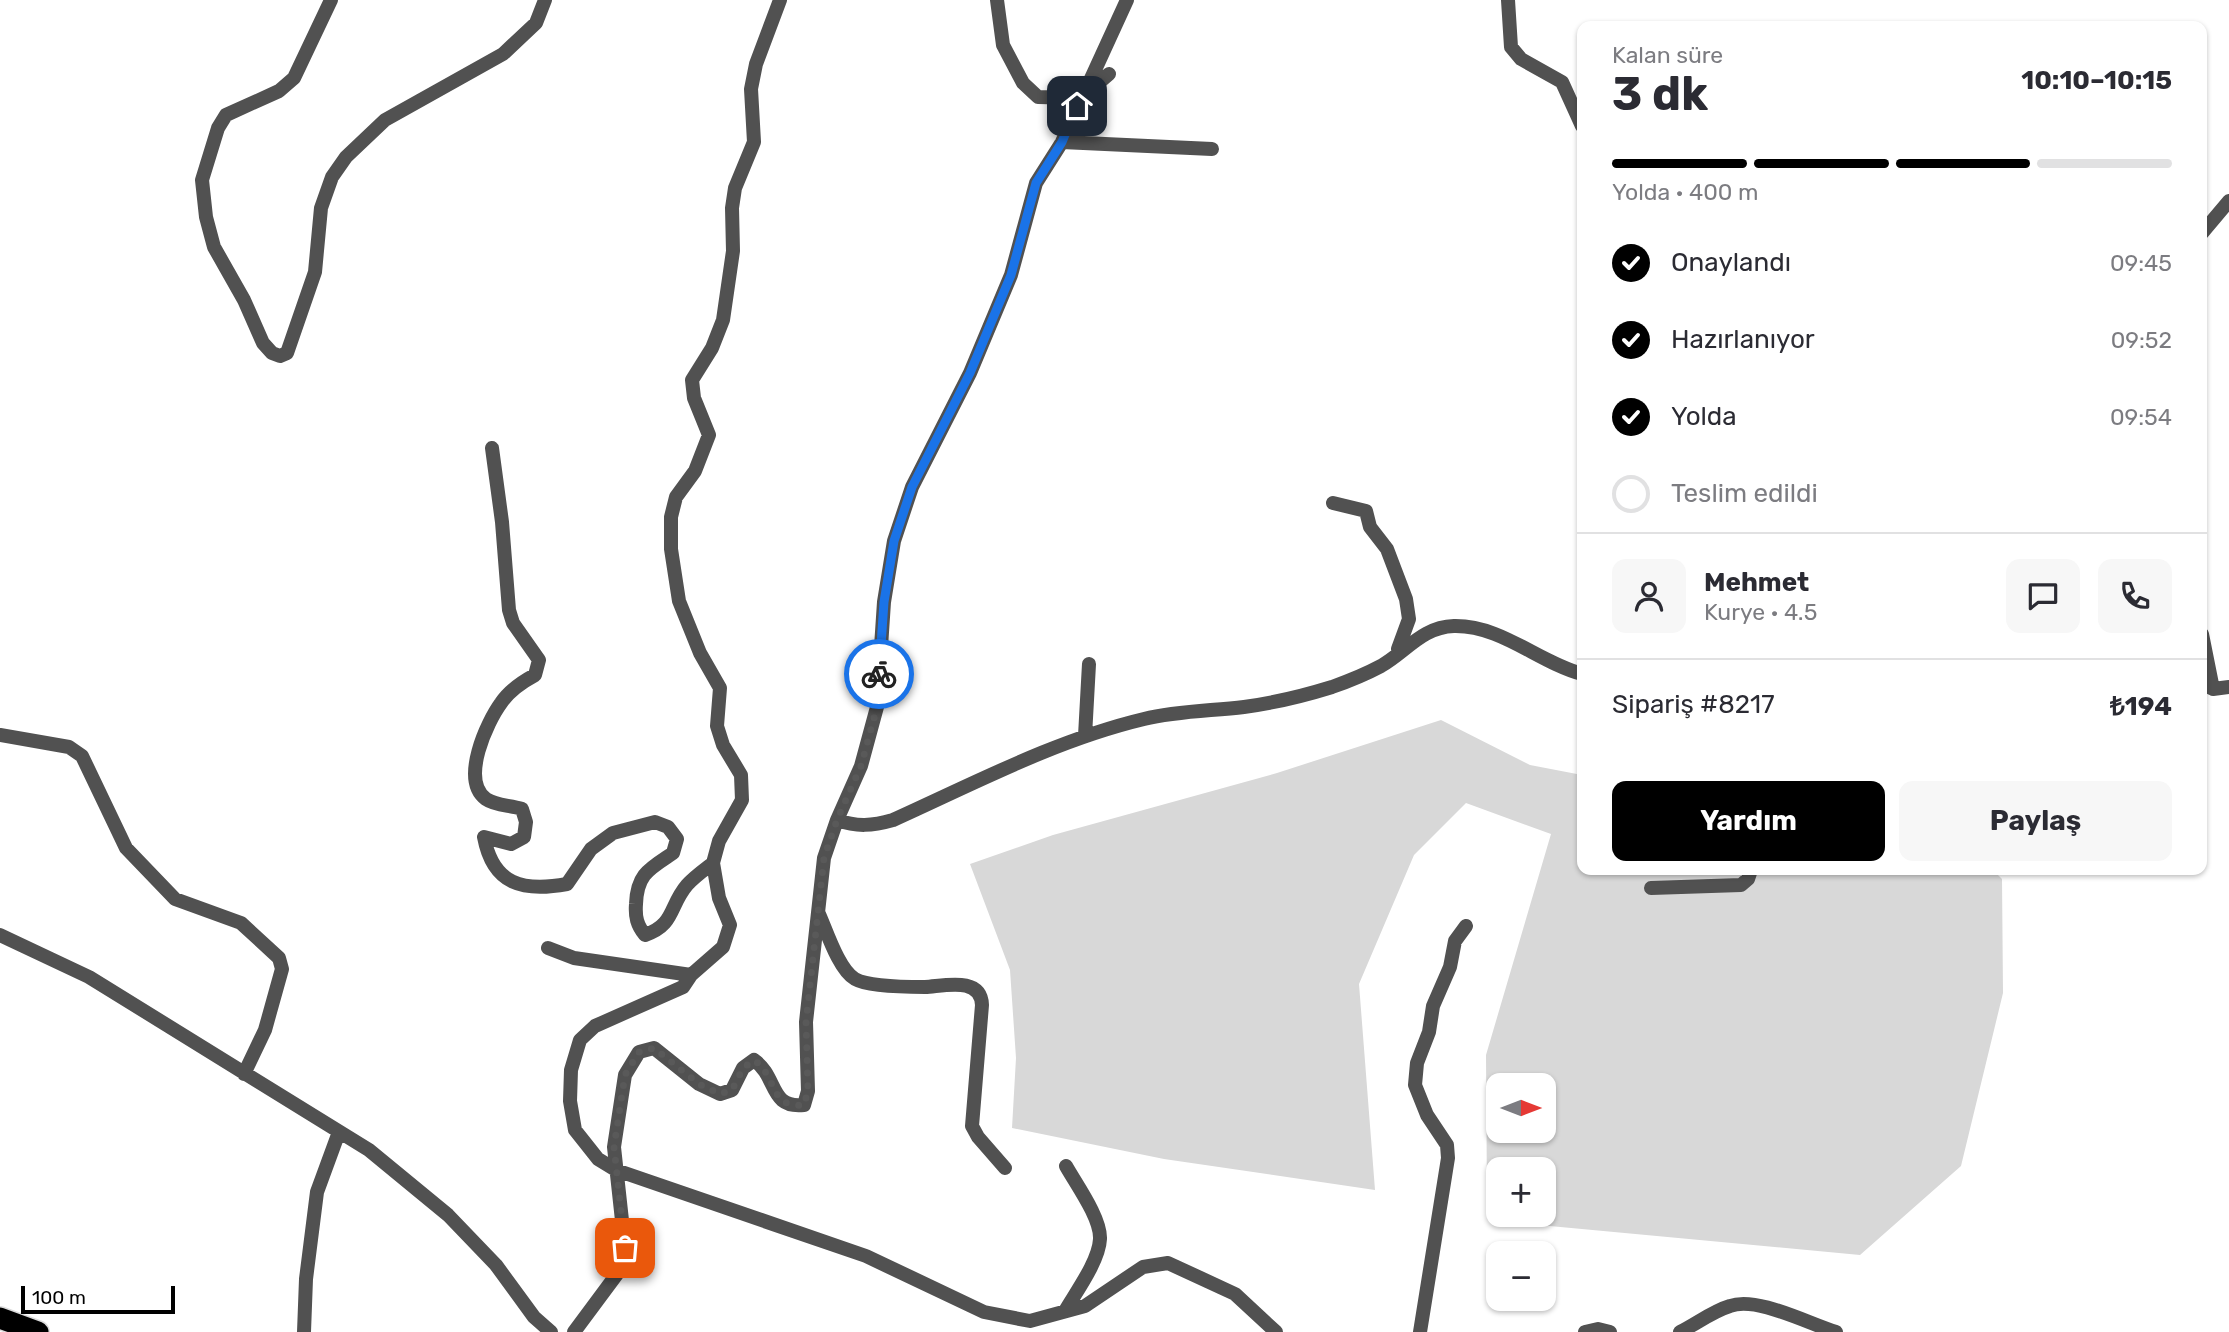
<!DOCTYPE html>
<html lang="tr">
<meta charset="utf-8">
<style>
body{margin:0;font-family:Rubik,sans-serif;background:#f7f7f7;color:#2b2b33;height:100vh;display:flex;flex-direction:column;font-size:26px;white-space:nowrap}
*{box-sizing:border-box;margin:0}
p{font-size:23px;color:#7c7c81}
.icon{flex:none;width:38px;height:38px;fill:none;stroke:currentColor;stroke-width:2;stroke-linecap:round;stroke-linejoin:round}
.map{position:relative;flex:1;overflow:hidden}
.drawer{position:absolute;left:1577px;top:21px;width:630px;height:854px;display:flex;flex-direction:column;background:#fff;border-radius:14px;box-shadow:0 2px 5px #0004}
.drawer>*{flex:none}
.needle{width:46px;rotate:90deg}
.buttons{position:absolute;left:1486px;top:1073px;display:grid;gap:14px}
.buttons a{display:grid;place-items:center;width:70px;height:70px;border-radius:14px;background:#fff;box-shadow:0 2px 5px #0004;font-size:35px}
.scale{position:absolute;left:21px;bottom:18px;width:154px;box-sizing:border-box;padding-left:7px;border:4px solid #000;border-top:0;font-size:19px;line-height:24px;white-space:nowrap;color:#000;-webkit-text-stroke:5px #fff;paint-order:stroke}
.pin{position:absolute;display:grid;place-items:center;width:60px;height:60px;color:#fff;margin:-30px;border-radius:14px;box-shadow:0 4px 10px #0006}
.courier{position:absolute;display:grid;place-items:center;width:70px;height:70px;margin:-35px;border:5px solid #1a73e8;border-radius:50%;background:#fff;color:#222;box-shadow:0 2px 9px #0007}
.headline em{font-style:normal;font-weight:700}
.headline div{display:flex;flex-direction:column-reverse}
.headline{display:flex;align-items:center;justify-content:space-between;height:119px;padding:0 35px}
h1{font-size:46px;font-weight:700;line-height:52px}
.bar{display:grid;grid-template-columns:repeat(4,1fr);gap:10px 7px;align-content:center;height:84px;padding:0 35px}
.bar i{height:9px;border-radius:5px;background:#e1e1e2}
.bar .selected{background:#000}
.bar p{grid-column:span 4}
.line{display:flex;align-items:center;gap:18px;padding:0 35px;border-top:2px solid #e1e1e2}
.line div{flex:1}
.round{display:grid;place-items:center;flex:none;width:74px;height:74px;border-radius:14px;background:#f7f7f7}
ol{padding:0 35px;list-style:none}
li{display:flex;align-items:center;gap:21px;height:77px}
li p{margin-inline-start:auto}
li .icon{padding:7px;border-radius:50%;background:#000;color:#fff;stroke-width:4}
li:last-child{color:#7c7c81}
li i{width:38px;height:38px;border:4px solid #e1e1e2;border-radius:50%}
.button{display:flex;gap:14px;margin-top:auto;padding:14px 35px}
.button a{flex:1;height:80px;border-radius:14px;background:#000;color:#fff;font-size:28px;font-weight:700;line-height:80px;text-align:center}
.button a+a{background:#f7f7f7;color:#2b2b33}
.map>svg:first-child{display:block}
.green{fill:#d8d8d8;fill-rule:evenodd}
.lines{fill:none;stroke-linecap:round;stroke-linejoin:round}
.highway-casing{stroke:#dbdbdb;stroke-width:24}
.minor{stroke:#515151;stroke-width:14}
.highway{stroke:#000;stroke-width:21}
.done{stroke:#595959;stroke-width:7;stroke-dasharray:0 12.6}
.route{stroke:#1a73e8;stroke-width:9}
</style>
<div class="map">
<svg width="2229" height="1332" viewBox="0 0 2229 1332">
<rect width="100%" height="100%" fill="#fff"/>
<path class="green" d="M1441,720L1530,765L1582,775V870H1993L2002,879L2003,993L1961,1166L1860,1255L1539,1225L1512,1215L1544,1214V1169H1498V1209L1487,1204L1486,1055L1551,834L1466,803L1414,855L1359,984L1375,1190L1164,1159L1012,1128L1016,1058L1010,970L970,864L1053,835L1277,773ZM1498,1085H1544V1130H1498Z"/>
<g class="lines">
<g class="highway-casing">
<path id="highway" d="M0,1318L38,1332"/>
</g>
<path class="minor" d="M331,0L294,78L279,91L226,115L218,128L202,180L206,217L214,247L244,300L263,343L272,353L280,356L287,353L315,272L321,208L332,177L346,157L385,120L503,54L536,23L545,0
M780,0L756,64L751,89L754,142L735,188L732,208L733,251L723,320L712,348L692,380L694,398L709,435L695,471L676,497L671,517V549L679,601L700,653L720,688L717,726L723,745L741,775L742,800L719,841L713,863L719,898L730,925L723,947L691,975L683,987L595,1026L580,1040L571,1070L570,1101L575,1130L598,1159L616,1170L866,1256L984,1312L1030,1321L1085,1306L1143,1267L1168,1263L1235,1294L1276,1332
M997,0L1003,45L1023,83L1038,97L1081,98L1109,74
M1508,0L1511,47L1521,59L1562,82L1582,126
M1062,142L1212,149
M2202,233L2229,201
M492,448L502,522L509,610L513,623L539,660L535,675C522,682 509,691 501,703C487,722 460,780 486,799C496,806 510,805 522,809L526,822L524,837L511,844L484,837C493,885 523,892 567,884L591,849L613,833L655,822L668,827L677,839L673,853C649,869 637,874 636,904C635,917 637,925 645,935C675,925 669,906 687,885C694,877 704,870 713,863
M1333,503L1366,511L1370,527L1387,549L1406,599L1409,619L1398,649
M2202,634L2213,689
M2202,684L2213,689L2229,687
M0,735L69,747L82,756L126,848L175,899L241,923L279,958L282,969L265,1030L244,1074
M1085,736L1089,664
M837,820C857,827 872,826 893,820C975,783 1056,740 1144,719C1177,711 1210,711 1244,707C1274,703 1303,696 1332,687C1349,681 1366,674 1381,666C1407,651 1422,627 1454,626C1501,625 1538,662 1582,674
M1651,888L1741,885L1748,879L1751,870
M819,914C827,932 839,970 855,979C869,987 908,987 925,987C944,986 981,976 982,1005L972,1126L978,1137L1005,1168
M0,935L89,977L369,1150L448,1215L496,1265L534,1317L551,1332
M548,948L574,958L691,975
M1065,1311C1076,1292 1099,1261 1100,1239C1101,1218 1076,1184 1066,1166
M304,1332L306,1279L317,1192L339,1132
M574,1332L617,1274L625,1248L614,1147L625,1075L639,1052L654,1048L699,1084L720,1094L732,1090L743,1068L754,1060C778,1077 769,1109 804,1105L808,1091L806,1022L824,858L837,820L861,766L877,707L884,602L894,541L912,487L970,373L1011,275L1036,183L1062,142L1127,0
M1420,1332L1448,1158L1447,1145L1427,1115L1415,1085L1417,1063L1429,1032L1433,1006L1450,967L1455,941L1466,926
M1585,1332L1598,1329L1610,1332
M1680,1332C1696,1324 1713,1311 1730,1306C1757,1296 1809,1324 1836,1332"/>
<use href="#highway" class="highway"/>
</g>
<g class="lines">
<path class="done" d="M625,1248L614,1147L625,1075L639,1052L654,1048L699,1084L720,1094L732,1090L743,1068L754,1060C778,1077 769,1109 804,1105L808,1091L806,1022L824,858L837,820L861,766L877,707L879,674"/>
<path class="route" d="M879,674L884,602L894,541L912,487L970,373L1011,275L1036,183L1062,142L1077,106"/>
</g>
</svg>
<div class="buttons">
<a><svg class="needle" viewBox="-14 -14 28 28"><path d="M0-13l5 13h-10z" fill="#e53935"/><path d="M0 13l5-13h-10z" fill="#7c7c81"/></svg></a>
<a>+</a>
<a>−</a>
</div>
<div class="scale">100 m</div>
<div class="pin" style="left:625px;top:1248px;background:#ea580c"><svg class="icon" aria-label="bag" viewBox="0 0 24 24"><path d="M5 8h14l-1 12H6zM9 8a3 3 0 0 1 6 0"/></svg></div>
<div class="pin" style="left:1077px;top:106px;background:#1f2937"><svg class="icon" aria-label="home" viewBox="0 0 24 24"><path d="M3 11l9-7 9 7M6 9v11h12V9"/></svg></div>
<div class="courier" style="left:879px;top:674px"><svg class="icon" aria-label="bike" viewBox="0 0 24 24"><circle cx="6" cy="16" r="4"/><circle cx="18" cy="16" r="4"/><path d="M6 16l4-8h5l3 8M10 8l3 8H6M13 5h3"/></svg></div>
<section class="drawer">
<div class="headline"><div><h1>3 dk</h1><p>Kalan süre</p></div><em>10:10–10:15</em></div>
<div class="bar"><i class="selected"></i><i class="selected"></i><i class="selected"></i><i></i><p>Yolda · 400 m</p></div>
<ol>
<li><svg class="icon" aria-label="check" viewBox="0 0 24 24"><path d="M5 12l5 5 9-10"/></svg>Onaylandı<p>09:45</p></li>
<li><svg class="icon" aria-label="check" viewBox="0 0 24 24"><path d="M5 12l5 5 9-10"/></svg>Hazırlanıyor<p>09:52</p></li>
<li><svg class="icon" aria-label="check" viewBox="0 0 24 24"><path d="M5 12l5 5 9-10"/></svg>Yolda<p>09:54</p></li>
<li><i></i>Teslim edildi</li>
</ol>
<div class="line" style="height:126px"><a class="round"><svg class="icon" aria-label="person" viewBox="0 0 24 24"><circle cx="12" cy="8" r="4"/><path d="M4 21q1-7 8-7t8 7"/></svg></a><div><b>Mehmet</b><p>Kurye · 4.5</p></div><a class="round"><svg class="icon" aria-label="chat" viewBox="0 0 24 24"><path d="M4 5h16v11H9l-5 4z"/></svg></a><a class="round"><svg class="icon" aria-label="phone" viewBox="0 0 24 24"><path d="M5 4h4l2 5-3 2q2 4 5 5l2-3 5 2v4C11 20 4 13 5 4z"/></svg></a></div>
<div class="line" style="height:91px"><div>Sipariş #8217</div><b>₺194</b></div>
<div class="button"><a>Yardım</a><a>Paylaş</a></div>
</section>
</div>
